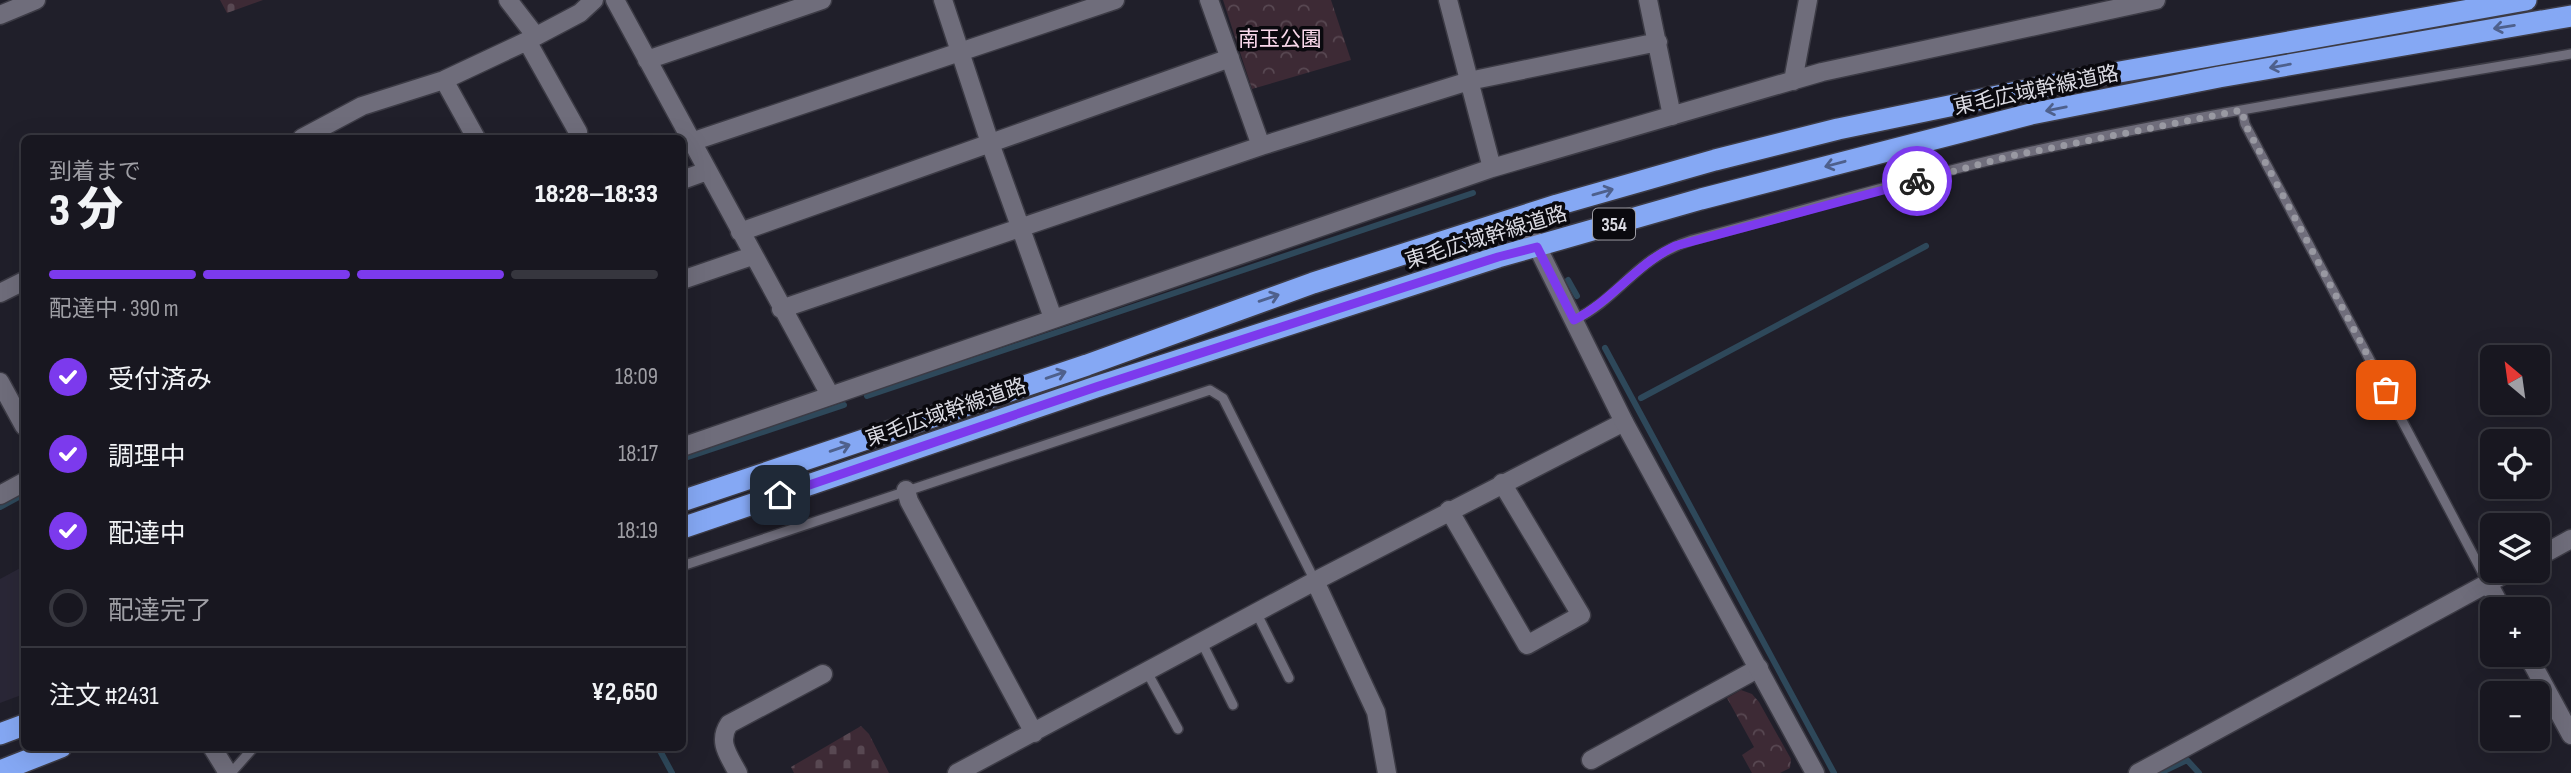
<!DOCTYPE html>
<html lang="ja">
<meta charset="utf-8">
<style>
body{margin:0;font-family:"Sofia Sans Condensed","Noto Sans JP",sans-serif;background:#25242d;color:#f1f3f6;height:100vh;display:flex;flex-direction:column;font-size:26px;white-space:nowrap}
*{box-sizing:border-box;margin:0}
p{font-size:23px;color:#9f9fa5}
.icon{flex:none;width:38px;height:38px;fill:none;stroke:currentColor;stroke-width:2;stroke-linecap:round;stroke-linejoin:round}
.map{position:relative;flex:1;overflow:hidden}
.drawer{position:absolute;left:21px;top:135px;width:665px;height:616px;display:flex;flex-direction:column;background:#181720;border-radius:10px;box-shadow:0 7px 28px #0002,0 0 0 2px #36363e}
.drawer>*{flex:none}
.needle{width:46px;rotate:331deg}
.fabs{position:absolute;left:2480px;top:345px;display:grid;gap:14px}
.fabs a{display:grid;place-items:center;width:70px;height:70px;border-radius:10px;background:#181720;box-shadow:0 7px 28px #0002,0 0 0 2px #36363e;font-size:35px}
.pin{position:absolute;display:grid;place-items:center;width:60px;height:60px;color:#fff;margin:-30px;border-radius:14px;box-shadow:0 4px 10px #0006}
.courier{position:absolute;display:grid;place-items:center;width:70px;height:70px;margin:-35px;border:5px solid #7c3aed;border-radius:50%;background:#fff;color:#222;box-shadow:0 2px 9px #0007}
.headline em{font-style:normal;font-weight:800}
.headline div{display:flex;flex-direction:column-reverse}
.headline{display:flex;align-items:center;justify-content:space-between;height:119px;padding:0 28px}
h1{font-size:46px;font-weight:800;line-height:52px}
.bar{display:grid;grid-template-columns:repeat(4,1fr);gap:10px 7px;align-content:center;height:84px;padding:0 28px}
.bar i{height:9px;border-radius:5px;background:#36363e}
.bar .current{background:#7c3aed}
.bar p{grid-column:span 4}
.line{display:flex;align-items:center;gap:18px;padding:0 28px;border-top:2px solid #36363e}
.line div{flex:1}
ol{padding:0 28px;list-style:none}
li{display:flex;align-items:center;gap:21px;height:77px}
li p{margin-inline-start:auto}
li .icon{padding:7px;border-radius:50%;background:#7c3aed;color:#fff;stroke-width:4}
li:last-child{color:#9f9fa5}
li i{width:38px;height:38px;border:4px solid #36363e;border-radius:50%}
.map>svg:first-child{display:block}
.built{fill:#2a2737}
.cemetery{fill:url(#cemetery-stones)}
.park{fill:url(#park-crowns)}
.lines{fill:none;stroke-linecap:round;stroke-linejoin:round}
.stream{stroke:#2e485a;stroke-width:6}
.lane-casing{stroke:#3c3b45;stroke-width:12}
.street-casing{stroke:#3c3b45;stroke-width:21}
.secondary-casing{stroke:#3c3b45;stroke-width:21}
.highway-casing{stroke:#3c3b45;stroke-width:24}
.lane{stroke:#6f6d7b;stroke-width:9}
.street{stroke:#6f6d7b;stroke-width:18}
.secondary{stroke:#6f6d7b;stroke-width:18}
.highway{stroke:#85a8f4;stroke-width:21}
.oneway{stroke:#4e608c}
.done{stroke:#9999a2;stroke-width:7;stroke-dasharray:0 12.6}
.route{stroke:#7c3aed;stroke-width:9}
.labels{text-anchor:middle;stroke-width:7;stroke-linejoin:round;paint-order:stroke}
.shield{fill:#0a090e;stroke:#9c9ba2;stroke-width:2}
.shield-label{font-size:19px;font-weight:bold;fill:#dadae2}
.park-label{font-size:21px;fill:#f9d7ea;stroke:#0a090e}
.street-label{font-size:21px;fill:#dadae2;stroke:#0a090e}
</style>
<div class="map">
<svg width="2571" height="773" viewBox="0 0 2571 773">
<defs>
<pattern id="cemetery-stones" width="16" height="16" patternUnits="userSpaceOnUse" patternTransform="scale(1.75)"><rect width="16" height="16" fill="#3d2a35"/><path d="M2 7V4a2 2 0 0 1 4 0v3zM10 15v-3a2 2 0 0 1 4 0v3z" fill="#584852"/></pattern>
<pattern id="park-crowns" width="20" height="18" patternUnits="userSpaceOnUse" patternTransform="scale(1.75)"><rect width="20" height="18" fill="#3d2a35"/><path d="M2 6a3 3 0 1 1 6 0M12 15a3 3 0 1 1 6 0" fill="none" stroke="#584852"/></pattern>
</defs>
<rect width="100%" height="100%" fill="#201f2a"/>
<path class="built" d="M24,566V694L0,703V579Z"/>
<path class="cemetery" d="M220,0H263L227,13Z
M861,726L869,734L889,773H794L791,767Z"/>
<path class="park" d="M1223,0H1331L1351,60L1252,89Z
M1741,690L1752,694L1759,702L1791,759L1790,768L1780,773H1752L1742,755L1754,747L1727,698Z"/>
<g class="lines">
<path class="stream" d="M1568,280L1577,296
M1605,348L1834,773
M867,396L1473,193
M1641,398L1926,246
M682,459L844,405
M0,507L24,494
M658,747L672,773
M2160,773L2187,760L2199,773"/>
<g class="lane-casing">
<path id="lane" d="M2242,110L2245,124L2488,583
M1574,320C1621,297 1635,258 1692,240C1799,212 1906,179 2014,155C2198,114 2385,86 2571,54
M682,566L1210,390L1223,398L1315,581
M1257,614L1289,678
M1202,643L1233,705
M1147,672L1178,729
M231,773L254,747"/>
</g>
<g class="street-casing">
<path id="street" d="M508,0L535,35
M615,0L830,395
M943,0L990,143L1053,318
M1209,0L1261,146
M1448,0L1492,168
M1648,0L1672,116
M0,15L36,0
M527,41L578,132
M647,60L822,0
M444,80L476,138
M1793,81L1808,0
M302,138L362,106L444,80L527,41L580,13L594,0
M691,142L1115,0
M682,180L707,171
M740,232L1230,58
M682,280L752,256
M0,293L24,281
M781,309L1261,146L1469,81L1658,42
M0,382L24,426
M682,447L1492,168L1822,72L2156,0
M906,490L909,501L1034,733
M0,495L24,482
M1449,510L1527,645L1581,615L1502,483
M2538,557L2571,539
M1315,581L1376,712L1387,773
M2488,583L2502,609
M2527,654L2571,735
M212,747L228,773
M1591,760L1759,668
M738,773C729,756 717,742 729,724L823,674
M957,773L1315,581L1624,422
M2138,773L2512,570"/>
</g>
<g class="secondary-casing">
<path id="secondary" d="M1522,216L1624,422L1815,773"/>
</g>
<g class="highway-casing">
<path id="highway" d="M682,501L1087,365L1313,283L1557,205L1715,160L1838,129L2080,79L2526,0
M682,528L1096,387L1498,257L1701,199L2031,114L2219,77L2571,16
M0,734L24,725
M0,771L61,747"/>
</g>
<use href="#lane" class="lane"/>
<use href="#street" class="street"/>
<use href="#secondary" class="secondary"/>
<use href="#highway" class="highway"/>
</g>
<defs><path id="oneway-shaft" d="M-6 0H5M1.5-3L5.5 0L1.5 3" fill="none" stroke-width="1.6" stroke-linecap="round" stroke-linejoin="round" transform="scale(1.75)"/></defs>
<g class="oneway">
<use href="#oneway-shaft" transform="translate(2504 27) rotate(171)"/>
<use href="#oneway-shaft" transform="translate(2280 66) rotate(170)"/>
<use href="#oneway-shaft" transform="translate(2056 109) rotate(169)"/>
<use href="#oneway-shaft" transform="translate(1835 164) rotate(165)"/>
<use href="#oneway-shaft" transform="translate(1603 192) rotate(-16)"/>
<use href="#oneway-shaft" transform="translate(1269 298) rotate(-19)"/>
<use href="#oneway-shaft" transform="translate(1056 375) rotate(-19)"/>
<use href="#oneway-shaft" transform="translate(840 448) rotate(-19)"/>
</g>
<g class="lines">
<path class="done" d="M1917,181L2011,156L2242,110L2245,124L2386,390"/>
<path class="route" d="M780,495L1096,387L1498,257L1537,247L1574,320C1612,301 1636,264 1675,246L1917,181"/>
</g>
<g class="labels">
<rect class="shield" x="1593" y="208.5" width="42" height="31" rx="5"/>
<g class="shield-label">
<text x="1614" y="231">354</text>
</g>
<g class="park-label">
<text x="1280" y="46">南玉公園</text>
</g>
<g class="street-label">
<text transform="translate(2036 90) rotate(-12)" y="7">東毛広域幹線道路</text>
<text transform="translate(1486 237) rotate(-17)" y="7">東毛広域幹線道路</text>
<text transform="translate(946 412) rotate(-19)" y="7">東毛広域幹線道路</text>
</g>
</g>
</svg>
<div class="fabs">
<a><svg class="needle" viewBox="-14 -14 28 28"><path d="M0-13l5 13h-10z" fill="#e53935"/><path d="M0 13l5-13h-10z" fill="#9f9fa5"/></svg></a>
<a><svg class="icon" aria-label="locate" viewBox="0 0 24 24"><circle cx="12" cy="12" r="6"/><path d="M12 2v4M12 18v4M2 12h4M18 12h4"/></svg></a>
<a><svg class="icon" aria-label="layers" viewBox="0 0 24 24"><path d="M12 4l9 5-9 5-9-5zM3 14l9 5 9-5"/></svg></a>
<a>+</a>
<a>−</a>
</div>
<div class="pin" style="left:2386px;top:390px;background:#ea580c"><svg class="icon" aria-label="bag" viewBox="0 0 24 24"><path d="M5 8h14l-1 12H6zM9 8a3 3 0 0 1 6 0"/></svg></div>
<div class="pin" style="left:780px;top:495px;background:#1f2937"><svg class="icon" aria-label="home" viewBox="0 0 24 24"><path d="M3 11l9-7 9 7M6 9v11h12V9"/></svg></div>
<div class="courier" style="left:1917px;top:181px"><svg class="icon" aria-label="bike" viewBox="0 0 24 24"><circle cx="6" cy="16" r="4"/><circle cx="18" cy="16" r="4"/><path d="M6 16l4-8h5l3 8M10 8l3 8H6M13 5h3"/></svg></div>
<section class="drawer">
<div class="headline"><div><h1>3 分</h1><p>到着まで</p></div><em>18:28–18:33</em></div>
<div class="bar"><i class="current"></i><i class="current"></i><i class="current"></i><i></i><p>配達中 · 390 m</p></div>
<ol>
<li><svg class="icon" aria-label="check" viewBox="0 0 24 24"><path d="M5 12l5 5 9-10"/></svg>受付済み<p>18:09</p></li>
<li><svg class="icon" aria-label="check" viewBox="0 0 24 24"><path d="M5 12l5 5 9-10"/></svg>調理中<p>18:17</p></li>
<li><svg class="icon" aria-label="check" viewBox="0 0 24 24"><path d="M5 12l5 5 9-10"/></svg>配達中<p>18:19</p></li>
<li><i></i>配達完了</li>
</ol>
<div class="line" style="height:91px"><div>注文 #2431</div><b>¥2,650</b></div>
</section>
</div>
